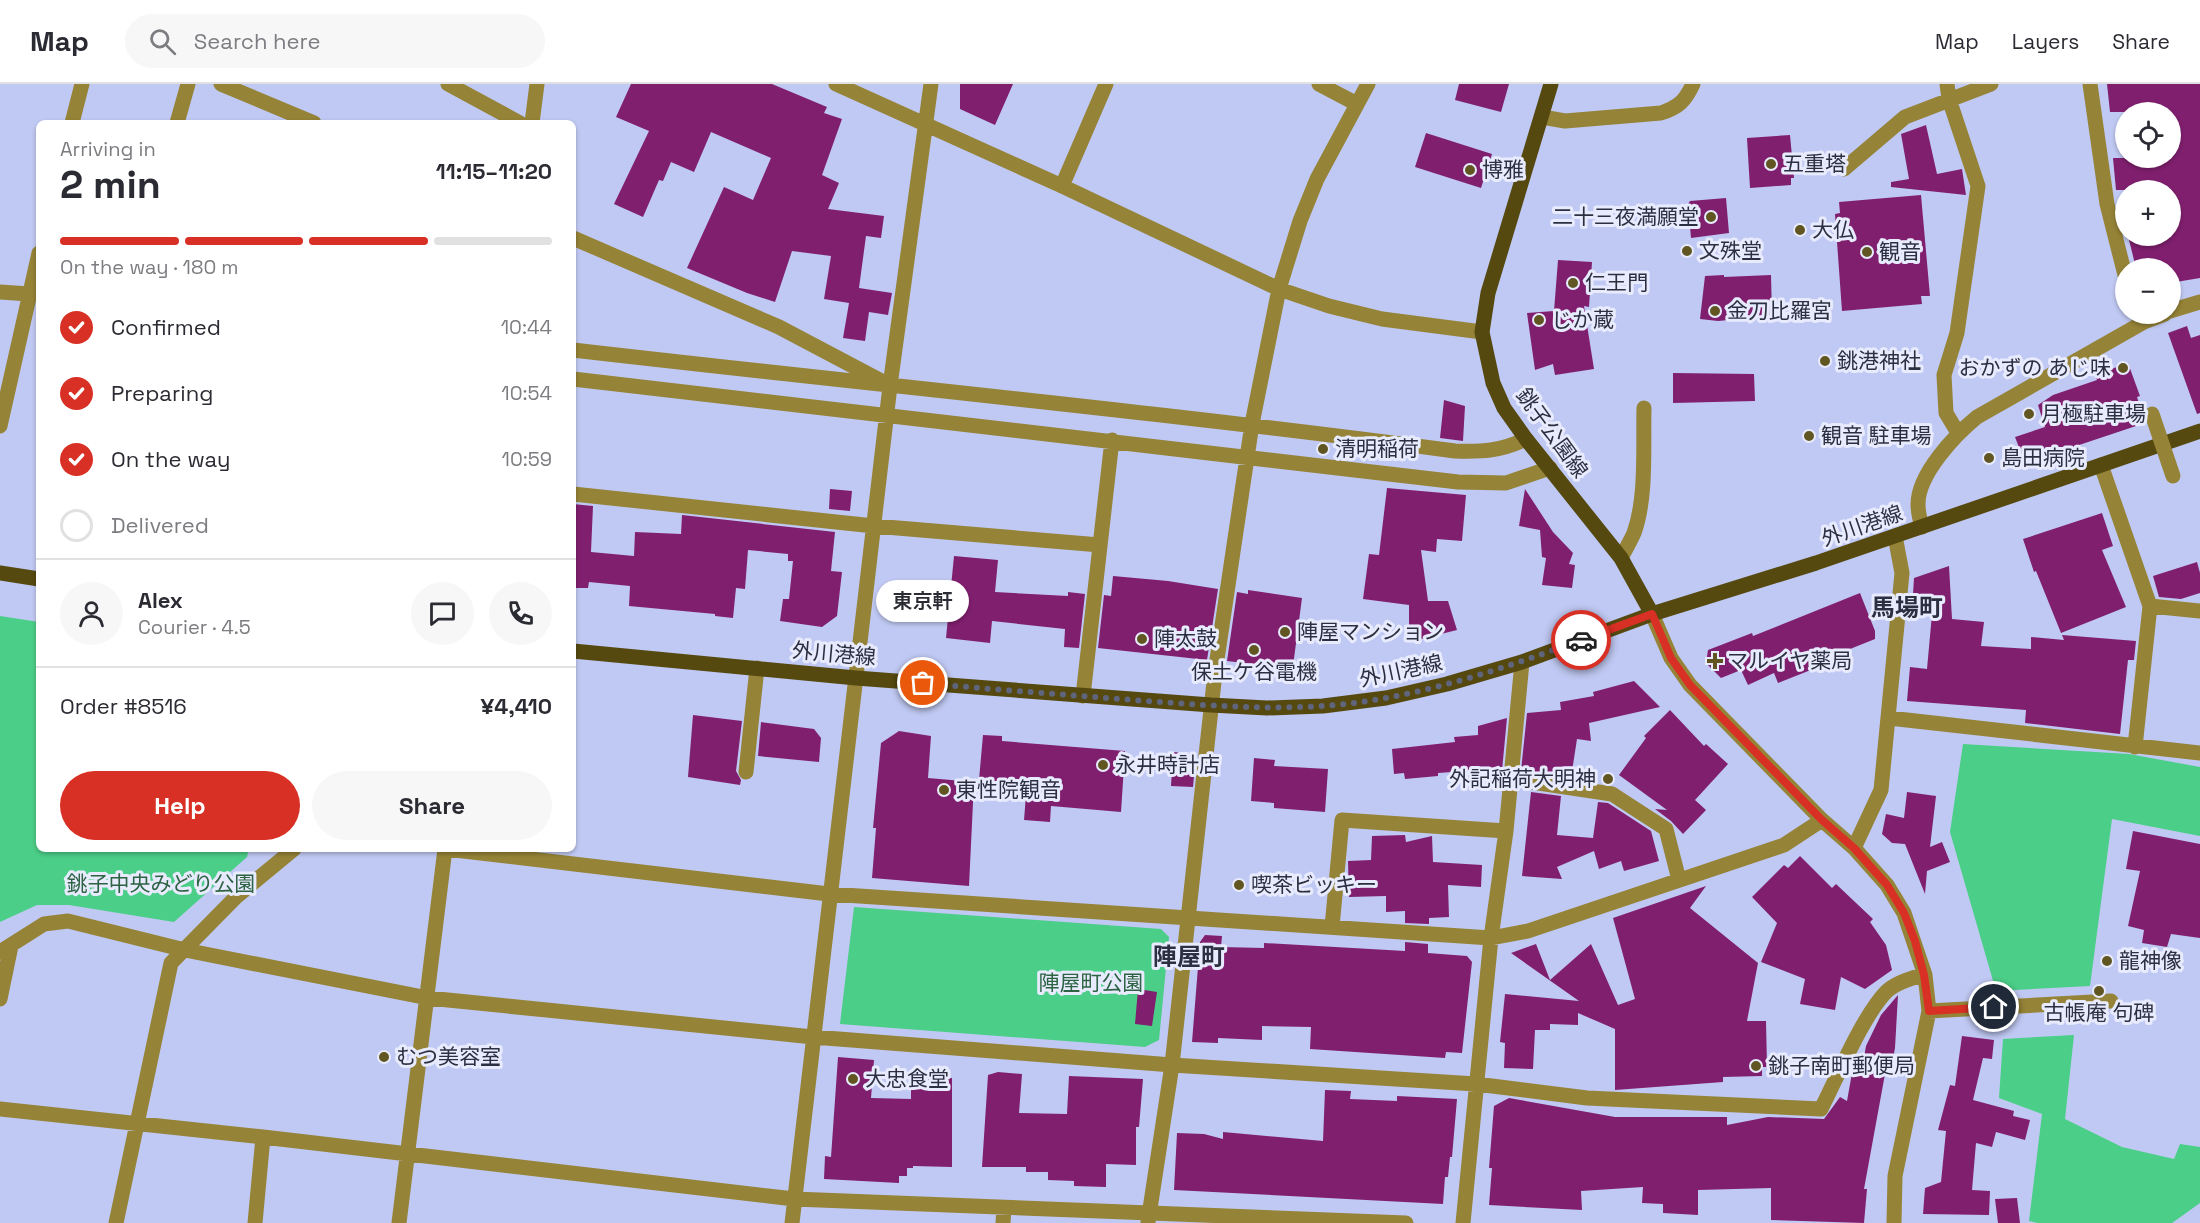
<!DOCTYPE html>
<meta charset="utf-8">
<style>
body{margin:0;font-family:"Space Grotesk","Noto Sans JP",sans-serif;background:#f7f7f7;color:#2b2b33;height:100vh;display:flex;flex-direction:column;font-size:22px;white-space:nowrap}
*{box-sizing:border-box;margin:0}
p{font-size:20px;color:#7c7c81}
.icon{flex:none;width:33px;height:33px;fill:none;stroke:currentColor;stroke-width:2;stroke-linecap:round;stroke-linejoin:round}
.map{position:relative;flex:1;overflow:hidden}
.side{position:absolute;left:36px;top:36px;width:540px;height:732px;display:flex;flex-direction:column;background:#fff;border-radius:9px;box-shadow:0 2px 4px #0004}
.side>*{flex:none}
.tools{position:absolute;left:2115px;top:18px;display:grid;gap:12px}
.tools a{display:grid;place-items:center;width:66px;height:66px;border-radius:50%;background:#fff;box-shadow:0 2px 4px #0004;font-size:30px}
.pin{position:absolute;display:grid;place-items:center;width:51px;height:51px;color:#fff;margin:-26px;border:3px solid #fff;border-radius:50%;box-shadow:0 2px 6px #0007}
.courier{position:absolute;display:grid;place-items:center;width:60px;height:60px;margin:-30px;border:4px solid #d93025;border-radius:50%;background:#fff;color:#222;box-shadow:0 2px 8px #0007}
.bubble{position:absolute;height:42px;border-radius:21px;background:#fff;box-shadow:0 2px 4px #0004;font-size:20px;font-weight:600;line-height:42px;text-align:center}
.head em{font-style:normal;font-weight:600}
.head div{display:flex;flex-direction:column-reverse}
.head{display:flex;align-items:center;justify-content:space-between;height:102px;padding:0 24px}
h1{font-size:39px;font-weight:600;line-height:45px}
.bar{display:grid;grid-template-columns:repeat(4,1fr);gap:9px 6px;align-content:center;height:72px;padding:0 24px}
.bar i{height:8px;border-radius:4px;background:#e1e1e2}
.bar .active{background:#d93025}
.bar p{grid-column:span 4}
.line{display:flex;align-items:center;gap:15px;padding:0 24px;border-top:2px solid #e1e1e2}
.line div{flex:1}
.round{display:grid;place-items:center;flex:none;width:63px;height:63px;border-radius:32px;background:#f7f7f7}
ol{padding:0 24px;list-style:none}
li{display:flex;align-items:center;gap:18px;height:66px}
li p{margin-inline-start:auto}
li .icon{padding:6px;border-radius:50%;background:#d93025;color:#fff;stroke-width:4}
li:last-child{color:#7c7c81}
li i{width:33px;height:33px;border:3px solid #e1e1e2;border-radius:50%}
.action{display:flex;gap:12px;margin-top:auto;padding:12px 24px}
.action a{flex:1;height:69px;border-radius:36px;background:#d93025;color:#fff;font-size:24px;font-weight:600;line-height:69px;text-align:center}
.action a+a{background:#f7f7f7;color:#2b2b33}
header{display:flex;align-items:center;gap:36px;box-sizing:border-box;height:84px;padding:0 30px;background:#fff;border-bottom:2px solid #e1e1e2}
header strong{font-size:28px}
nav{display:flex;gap:33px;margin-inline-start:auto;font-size:21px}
.search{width:420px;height:54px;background:#f7f7f7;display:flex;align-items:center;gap:15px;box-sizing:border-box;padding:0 21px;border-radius:33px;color:#7c7c81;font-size:22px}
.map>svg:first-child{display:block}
.green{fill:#4bce87}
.building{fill:#811f6f}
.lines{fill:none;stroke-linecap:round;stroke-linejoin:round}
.minor{stroke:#958337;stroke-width:15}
.major{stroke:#554910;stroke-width:15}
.minor-bridge{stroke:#958337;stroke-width:15}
.done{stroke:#60657e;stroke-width:6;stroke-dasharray:0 10.8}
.route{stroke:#d93025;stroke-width:8}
.poi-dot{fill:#615522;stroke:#e7ebfd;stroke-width:2}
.labels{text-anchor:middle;stroke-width:6;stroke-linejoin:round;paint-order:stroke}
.poi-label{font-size:21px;fill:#2c2f3f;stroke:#e7ebfd;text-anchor:start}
.street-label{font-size:21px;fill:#2c2f3f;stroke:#e7ebfd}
.park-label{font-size:21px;fill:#2d6243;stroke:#e7ebfd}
.quarter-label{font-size:24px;font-weight:bold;fill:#2c2f3f;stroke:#e7ebfd}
</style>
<header>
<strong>Map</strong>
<div class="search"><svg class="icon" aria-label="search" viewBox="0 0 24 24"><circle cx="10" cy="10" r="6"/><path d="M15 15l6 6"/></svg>Search here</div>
<nav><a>Map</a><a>Layers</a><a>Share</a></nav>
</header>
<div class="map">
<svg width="2200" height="1139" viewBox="0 0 2200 1139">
<rect width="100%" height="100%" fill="#c0c9f3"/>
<path class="green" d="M0,532L39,538V765H249L247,773L174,838L69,821H37L0,838Z
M1963,660L2129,670L2200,683V752L2112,735L2090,902L1996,907L1950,748Z
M854,823L1161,845L1169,853L1159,956L1145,963L840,940Z
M2074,951L2065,1035L2122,1063L2174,1075L2180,1060L2200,1063V1119L2172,1139H2038L2029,1137L2042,1030L1999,1014L2003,955Z"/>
<path class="building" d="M631,0H772L827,23L824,29L842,35L822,91L839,99L828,125L884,132L881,154L866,152L859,204L892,209L888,231L869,228L865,257L843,254L849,219L824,215L831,172L792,167L775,218L747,209L687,184L724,103L753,116L771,74L711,48L694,88L671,78L663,97L659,96L643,133L614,120L649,47L616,33Z
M960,0H1013L995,41L960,25Z
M1459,0H1509L1501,28L1455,16Z
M2107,0H2200V194L2170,199V184H2136L2128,152H2170V106H2116L2113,74H2170V28H2110Z
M1926,41L1937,90L1962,85L1966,111L1891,103V98L1909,95L1901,50Z
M1426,49L1492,70L1481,104L1415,83Z
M1790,51L1794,94H1791V101L1750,104L1747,54Z
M1921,111L1930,212H1921L1922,220L1842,227L1835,130L1840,129L1839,118Z
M1726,114L1729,149L1691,154L1688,120L1690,117Z
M1558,176L1592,178L1589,223L1584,222L1594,285L1555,291L1553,280L1535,286L1527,229L1554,227Z
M1724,191V193L1771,191L1772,232L1718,237L1700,235L1705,192Z
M2187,242L2191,254L2200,251V329L2197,330L2168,249Z
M2128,279L2140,312L2137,313L2145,339L2025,379L2015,353L2045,343L2038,321L2053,311L2097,296L2095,291Z
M1673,289L1754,290L1755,317L1673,319Z
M1444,316L1465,322L1463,357L1440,354Z
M1387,404L1466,411L1462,457L1437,455L1436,468L1421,466L1428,517H1448L1457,546L1409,558V521L1363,515L1369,470L1379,471Z
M830,405L852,407L850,427L829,425Z
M1525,405L1553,448L1573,469L1569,480L1575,481L1572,504L1542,501L1546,474L1542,473L1540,446L1519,442Z
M573,420L593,422L591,468L634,472L635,448L681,450L682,431L835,448L831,487L842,488L837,532L822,543L780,537L783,515H789L793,477H788V470L748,466L745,505L736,504L733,534L715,532V530L629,522L630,502L589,498L588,504H573Z
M2102,429L2113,462L2102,466L2126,523L2061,549L2036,487L2034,488L2023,455Z
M954,472L998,476L995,508L1068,512V508L1085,510L1079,564L1064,563L1065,545L992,537L990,559L946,554Z
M2197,478L2200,489V509L2181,515L2159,513L2153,492Z
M1949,482L1952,535L1984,538L1981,562L2031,565V553L2064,556L2062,551L2136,557L2134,576H2128L2120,650L2025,639L2026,626L1907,617L1910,583L1927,585L1932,530L1914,529L1912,526L1914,494Z
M1113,492L1168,497L1218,505L1207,576L1098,564L1104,511L1111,512Z
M1248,506L1302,514L1293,582H1269L1227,577L1237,508L1248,510Z
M1860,509L1875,547V555L1825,575L1836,576L1778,599L1774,589L1748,601L1741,586L1721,594L1706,579L1708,566L1752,549L1753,552Z
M1634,597L1660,623L1589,639L1591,657L1577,655L1571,694L1521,687L1527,629L1561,626L1560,618L1594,612L1593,608Z
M1670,626L1704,662L1706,660L1728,680L1695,716L1706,726L1683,750L1671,737L1655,725L1667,726L1619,691L1646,654L1644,652Z
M693,631L742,637L736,687L741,696L740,701L688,693Z
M1507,634L1501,697L1480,695V686L1438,689V692L1405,695L1404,689L1394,690L1392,665L1455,658L1454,653L1478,651V642Z
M761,638L814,645L821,654L819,678L758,672Z
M899,647L931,652L928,694L974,698L969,802L872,794L876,744H873L881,659Z
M983,651L1002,652V657L1125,667L1121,728L1051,722L1050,738L1024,736L1026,711L978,707Z
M1173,668L1196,670L1193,703L1171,702Z
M1254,674L1275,676L1274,682L1328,685L1325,728L1274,724V719L1251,717Z
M1531,708L1561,712L1557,751L1593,754L1598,718L1608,719L1651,747L1659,777L1624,787L1621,777L1599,785L1594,767L1557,783L1562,795L1522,792Z
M1907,708L1936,712L1930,763L1942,758L1950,778L1927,787L1925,810L1905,760L1892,759L1882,750L1886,730L1904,734Z
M2133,747L2200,760V854L2171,850L2167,863L2142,859L2144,846L2128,842L2140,787L2126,785Z
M1405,751L1406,758L1432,752L1433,778L1482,781L1481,803L1448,801L1449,833L1429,834V840L1405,839V827L1386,828V812L1349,813L1348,777L1371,776L1372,752Z
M1800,772L1832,804L1836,800L1873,835L1870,838L1886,861L1892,886L1865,905L1841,893L1835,926L1800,920L1805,895L1761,878L1777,839L1752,813L1784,781L1788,784Z
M1706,802L1690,824L1758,879L1747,937H1766L1767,983H1762V992L1723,993V998L1615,1006V945L1578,929V941L1550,940V946H1535L1533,985L1504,984L1505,959L1500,958L1505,910L1579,917L1511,869L1536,860L1550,896L1591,860L1618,921L1635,915L1613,834Z
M1205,851L1222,852L1221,863L1264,864V859L1405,867V858L1428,860V869L1467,872L1472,878L1462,969L1446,968L1445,974L1310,965L1311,943L1262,942V956L1218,954V959L1192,958L1200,858Z
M1138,905L1157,908L1152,942L1135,940Z
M1898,911L1895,964L1890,990H1885L1864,1105H1867L1864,1139L1771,1136V1104L1698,1106V1131L1663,1129V1120L1642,1119L1643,1103L1581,1107L1582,1126L1489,1121L1492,1084H1489L1494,1022L1509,1014L1615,1033H1727V1041L1768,1033L1824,1035L1840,1013L1847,1017L1852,989L1861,990L1866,962L1881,931Z
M1962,952L1994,956L1992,975L1983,974L1973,1016L2014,1027L2013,1032L2030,1036L2025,1056L1996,1048L1992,1063L1976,1059L1972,1106L1990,1107L1989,1131L1923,1130L1925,1104L1941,1098L1946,1047L1938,1046L1950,1001L1955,1002Z
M838,973L874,976L871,1014L911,1015V995L952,994V1083L913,1082V1084H907V1092H899V1099L824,1095L825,1072L831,1073Z
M998,988L1022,990L1019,1029L1067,1030L1069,992L1143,995L1139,1043H1136V1081L1106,1080V1103L1074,1102V1097L1048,1096V1088H1026V1083H982L988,991Z
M1325,1006L1351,1007L1350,1015L1397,1017V1012L1457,1015L1452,1073H1450L1448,1093H1445L1443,1120L1174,1106L1177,1049L1204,1050L1223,1055V1048L1323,1057Z
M2017,1114L2020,1139H1998L1995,1115Z"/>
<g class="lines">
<path class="minor" d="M221,0L314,39
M448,0L520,39
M836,0L1062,102L1279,205L1329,222L1382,235L1482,248
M1319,0L1357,20
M1947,0L1949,15L1978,102L1957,249L1944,291L1946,329L1958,349
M2090,0L2107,120L2126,195
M1542,33L1565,37L1661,29C1679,23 1685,17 1693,0
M72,39L82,0
M177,39L188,0
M532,39L537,0
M1844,85L1905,33L1991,0
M1062,102L1106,0
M573,154L779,243L885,299
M0,208L29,210
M2170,227L2200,218
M573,266C867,300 1161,328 1455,367C1482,368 1501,367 1526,355
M573,295L1458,398L1506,399L1550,384
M0,342L39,169
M2101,381L2150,522L2135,663
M573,410L874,442L1100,461
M1922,443C1920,436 1918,428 1918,420C1918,390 1955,351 1977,333L2144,238L2165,230
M1621,474C1625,466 1630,458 1634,449C1647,413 1643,362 1644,324
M2150,522L2200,527
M1652,530L1671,574L1690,601L1822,736L1854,764L1887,801L1904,829L1925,891L1929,927L1895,1092L1894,1139
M1083,612L1112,356
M1889,634L2200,669
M746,688L757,584
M1511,695L1612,710L1666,745L1679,796
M1854,764L1881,706L1902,489L1895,452
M446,765L829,810L1491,854L1528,847L1784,761L1822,736
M1332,843L1342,736L1506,747
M0,868L44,840L68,837L185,866L428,914L813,953L1172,981L1476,1000L1587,1014L1821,1025C1837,994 1863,931 1887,907C1896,899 1913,893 1925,891
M0,915L11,862
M1929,927L2111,917
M0,1025L263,1053L794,1115L1406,1139
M1148,1138L1172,981L1215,589L1252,340L1279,205L1300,137L1317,95L1368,0
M116,1139L171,879L236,813L294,765
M255,1139L263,1053
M399,1139L445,765
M792,1139L890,302L931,0
M1003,1139L1004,1124
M1463,1139L1491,854L1506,747L1522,578"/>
<path class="major" d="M1551,0L1488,209L1482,248L1493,299L1504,324L1526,355L1621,474L1652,530
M0,489L39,495
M573,567L856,594L1211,621L1267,624L1323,622L1386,614L1447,600L1522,578L1652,530L1816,479L2200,347"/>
<path class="minor-bridge" d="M2152,330L2173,392"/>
</g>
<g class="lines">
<path class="done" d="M923,599C997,606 1071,611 1145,617C1204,621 1263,626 1322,622C1411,616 1497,587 1581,556"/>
<path class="route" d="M1581,556L1652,530L1671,574L1690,601L1822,736L1854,764L1887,801L1904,829L1915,857L1924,891L1929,927L1994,923"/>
</g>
<g class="poi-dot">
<circle cx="1771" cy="80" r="6"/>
<circle cx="1470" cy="86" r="6"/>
<circle cx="1711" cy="133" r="6"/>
<circle cx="1800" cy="146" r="6"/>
<circle cx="1687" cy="167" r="6"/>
<circle cx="1867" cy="168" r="6"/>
<circle cx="1573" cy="199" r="6"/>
<circle cx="1715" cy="227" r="6"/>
<circle cx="1539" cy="236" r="6"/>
<circle cx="1825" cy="277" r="6"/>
<circle cx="2123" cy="284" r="6"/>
<circle cx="2029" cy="330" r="6"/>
<circle cx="1809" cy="352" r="6"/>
<circle cx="1323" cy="365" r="6"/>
<circle cx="1989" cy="374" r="6"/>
<circle cx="1285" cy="548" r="6"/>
<circle cx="1142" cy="555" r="6"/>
<circle cx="1254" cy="566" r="6"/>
<path d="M1712 568h6v6h6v6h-6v6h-6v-6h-6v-6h6z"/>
<circle cx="1103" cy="681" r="6"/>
<circle cx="1608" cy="695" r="6"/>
<circle cx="944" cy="706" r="6"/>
<circle cx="1239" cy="801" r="6"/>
<circle cx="2107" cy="877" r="6"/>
<circle cx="2099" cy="907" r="6"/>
<circle cx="384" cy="973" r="6"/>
<circle cx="1756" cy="982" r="6"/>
<circle cx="853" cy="995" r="6"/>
</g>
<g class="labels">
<g class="poi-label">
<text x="1783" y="87">五重塔</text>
<text x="1482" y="93">博雅</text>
<text x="1699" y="140" text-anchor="end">二十三夜満願堂</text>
<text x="1812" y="153">大仏</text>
<text x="1699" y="174">文殊堂</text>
<text x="1879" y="175">観音</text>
<text x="1585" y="206">仁王門</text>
<text x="1727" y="234">金刀比羅宮</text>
<text x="1551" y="243">じか蔵</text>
<text x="1837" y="284">銚港神社</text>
<text x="2111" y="291" text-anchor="end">おかずの あじ味</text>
<text x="2041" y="337">月極駐車場</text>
<text x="1821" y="359">観音 駐車場</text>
<text x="1335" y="372">清明稲荷</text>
<text x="2001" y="381">島田病院</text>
<text x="1297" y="555">陣屋マンション</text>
<text x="1154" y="562">陣太鼓</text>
<text x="1727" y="584">マルイヤ薬局</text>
<text x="1254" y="595" text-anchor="middle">保土ケ谷電機</text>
<text x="1115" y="688">永井時計店</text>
<text x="1596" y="702" text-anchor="end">外記稲荷大明神</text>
<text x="956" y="713">東性院観音</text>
<text x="1251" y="808">喫茶ビッキー</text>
<text x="2119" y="884">龍神像</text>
<text x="2099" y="936" text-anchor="middle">古帳庵 句碑</text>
<text x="396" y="980">むつ美容室</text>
<text x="1768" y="989">銚子南町郵便局</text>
<text x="865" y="1002">大忠食堂</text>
</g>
<g class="street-label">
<text transform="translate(1552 349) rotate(54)" y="7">銚子公園線</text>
<text transform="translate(1862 442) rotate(-19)" y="7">外川港線</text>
<text transform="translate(834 570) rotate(5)" y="7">外川港線</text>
<text transform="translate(1401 587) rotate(-12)" y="7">外川港線</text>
</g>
<g class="park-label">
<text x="161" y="807">銚子中央みどり公園</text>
<text x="1091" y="906">陣屋町公園</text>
</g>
<g class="quarter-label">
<text x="1907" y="532">馬場町</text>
<text x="1189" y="881">陣屋町</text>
</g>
</g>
</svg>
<div class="tools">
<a><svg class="icon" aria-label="locate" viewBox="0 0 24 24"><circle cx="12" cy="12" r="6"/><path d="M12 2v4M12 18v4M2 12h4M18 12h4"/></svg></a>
<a>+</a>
<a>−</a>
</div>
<div class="pin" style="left:923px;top:599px;background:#ea580c"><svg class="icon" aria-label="bag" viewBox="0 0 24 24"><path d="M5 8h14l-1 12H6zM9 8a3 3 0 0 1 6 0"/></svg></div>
<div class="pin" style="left:1994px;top:923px;background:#1f2937"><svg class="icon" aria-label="home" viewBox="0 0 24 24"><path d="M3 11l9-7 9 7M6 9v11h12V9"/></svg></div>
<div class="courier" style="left:1581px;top:556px"><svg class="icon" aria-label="car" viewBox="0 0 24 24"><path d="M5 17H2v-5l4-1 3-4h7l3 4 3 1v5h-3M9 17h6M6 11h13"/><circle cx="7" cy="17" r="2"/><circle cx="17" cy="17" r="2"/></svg></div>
<div class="bubble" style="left:876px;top:496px;width:93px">東京軒</div>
<section class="side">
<div class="head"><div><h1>2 min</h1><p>Arriving in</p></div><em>11:15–11:20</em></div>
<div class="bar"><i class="active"></i><i class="active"></i><i class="active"></i><i></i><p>On the way · 180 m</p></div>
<ol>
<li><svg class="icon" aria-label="check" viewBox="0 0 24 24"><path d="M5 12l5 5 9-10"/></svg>Confirmed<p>10:44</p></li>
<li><svg class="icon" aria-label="check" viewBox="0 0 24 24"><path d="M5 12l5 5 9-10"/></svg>Preparing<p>10:54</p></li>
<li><svg class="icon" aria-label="check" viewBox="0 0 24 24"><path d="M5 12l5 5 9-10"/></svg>On the way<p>10:59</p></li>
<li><i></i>Delivered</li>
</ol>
<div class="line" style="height:108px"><a class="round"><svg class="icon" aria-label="person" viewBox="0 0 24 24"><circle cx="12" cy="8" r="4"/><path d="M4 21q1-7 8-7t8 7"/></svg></a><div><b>Alex</b><p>Courier · 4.5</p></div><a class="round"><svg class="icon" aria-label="chat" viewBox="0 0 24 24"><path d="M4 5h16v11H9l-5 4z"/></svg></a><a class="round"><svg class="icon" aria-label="phone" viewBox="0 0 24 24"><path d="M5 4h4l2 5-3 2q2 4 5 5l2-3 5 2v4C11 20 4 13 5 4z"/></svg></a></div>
<div class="line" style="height:78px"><div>Order #8516</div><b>¥4,410</b></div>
<div class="action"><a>Help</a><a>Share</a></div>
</section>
</div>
